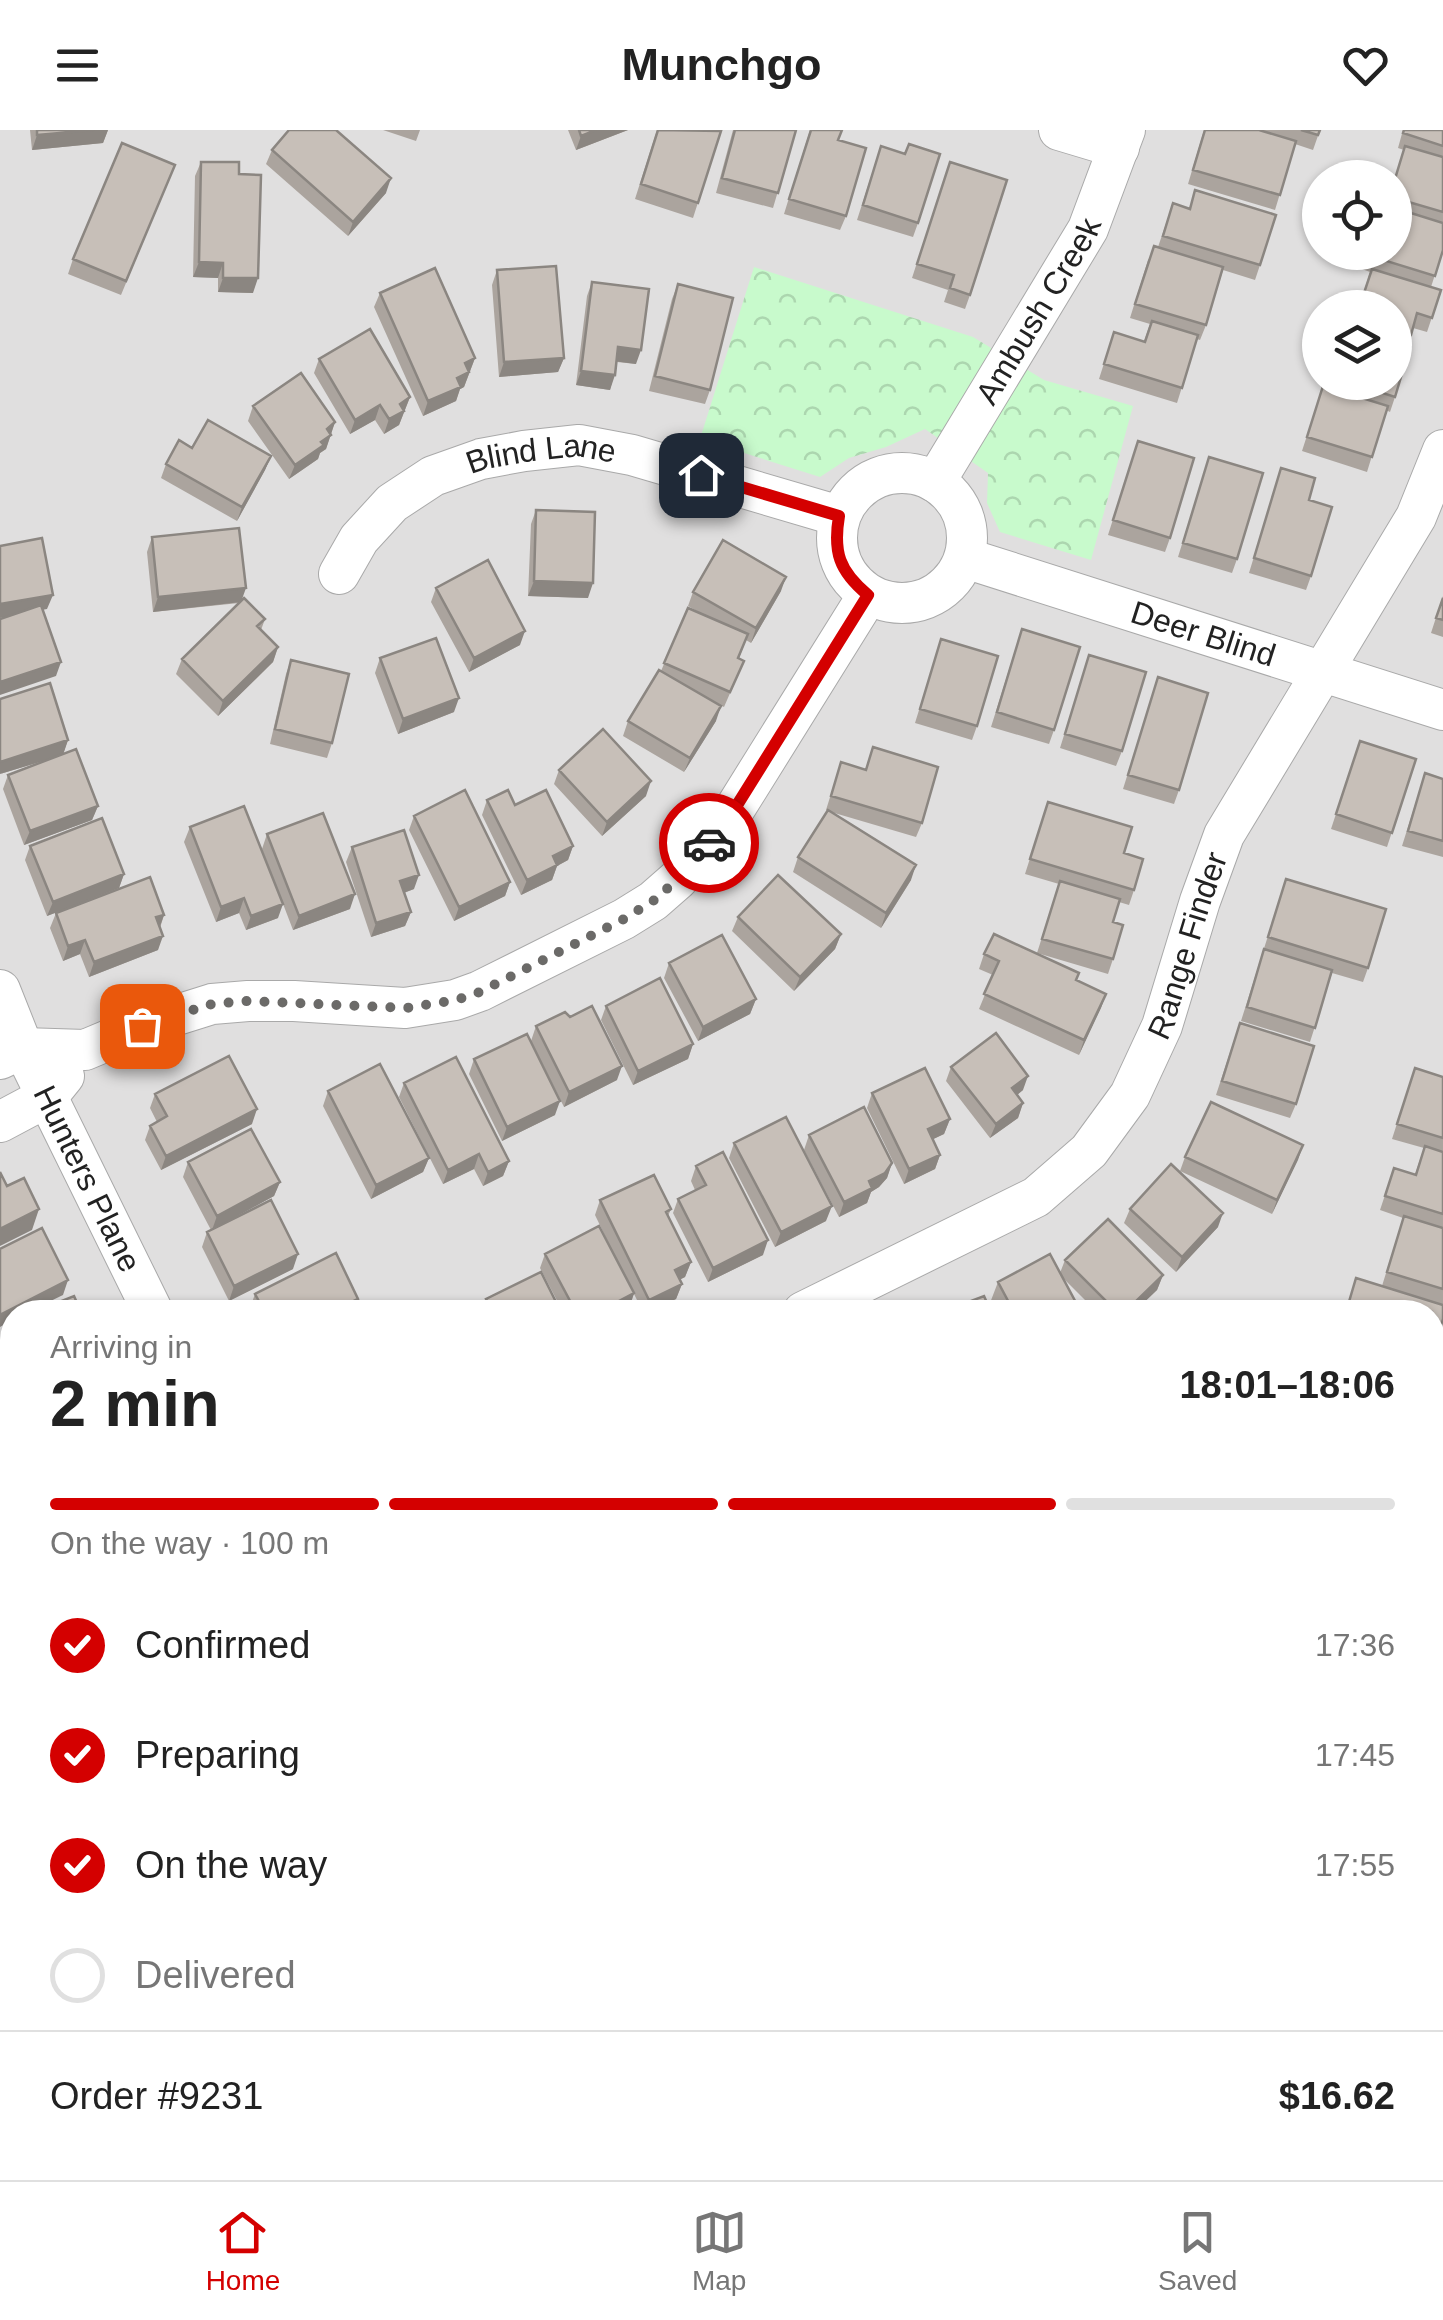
<!DOCTYPE html>
<meta charset="utf-8">
<style>
body{margin:0;font-family:Helvetica,sans-serif;background:#f6f6f6;color:#222;height:100vh;display:flex;flex-direction:column;font-size:38px;white-space:nowrap}
*{box-sizing:border-box;margin:0}
p{font-size:32px;color:#767676}
.icon{flex:none;width:55px;height:55px;fill:none;stroke:currentColor;stroke-width:2;stroke-linecap:round;stroke-linejoin:round}
.map{position:relative;flex:1;overflow:hidden}
.drawer{position:absolute;left:0px;top:1170px;width:1445px;height:880px;display:flex;flex-direction:column;background:#fff;border-radius:40px 40px 0 0;box-shadow:0 2px 8px #0004}
.drawer>*{flex:none}
.fabs{position:absolute;left:1302px;top:30px;display:grid;gap:20px}
.fabs a{display:grid;place-items:center;width:110px;height:110px;border-radius:50%;background:#fff;box-shadow:0 2px 8px #0004;font-size:50px}
.pin{position:absolute;display:grid;place-items:center;width:85px;height:85px;color:#fff;margin:-42px;border-radius:20px;box-shadow:0 5px 15px #0006}
.courier{position:absolute;display:grid;place-items:center;width:100px;height:100px;margin:-50px;border:8px solid #d40000;border-radius:50%;background:#fff;color:#222;box-shadow:0 2px 12px #0007}
.summary em{font-style:normal;font-weight:700}
.summary div{display:flex;flex-direction:column-reverse}
.summary{display:flex;align-items:center;justify-content:space-between;height:170px;padding:0 50px}
h1{font-size:65px;font-weight:700;line-height:75px}
.bar{display:grid;grid-template-columns:repeat(4,1fr);gap:15px 10px;align-content:center;height:120px;padding:0 50px}
.bar i{height:12px;border-radius:8px;background:#e0e0e0}
.bar .active{background:#d40000}
.bar p{grid-column:span 4}
.line{display:flex;align-items:center;gap:25px;padding:0 50px;border-top:2px solid #e0e0e0}
.line div{flex:1}
ol{padding:0 50px;list-style:none}
li{display:flex;align-items:center;gap:30px;height:110px}
li p{margin-inline-start:auto}
li .icon{padding:10px;border-radius:50%;background:#d40000;color:#fff;stroke-width:4}
li:last-child{color:#767676}
li i{width:55px;height:55px;border:5px solid #e0e0e0;border-radius:50%}
header{display:flex;justify-content:space-between;align-items:center;height:130px;padding:0 50px;background:#fff;font-size:45px;font-weight:700}
.tabs{display:flex;justify-content:space-around;align-items:center;height:140px;border-top:2px solid #e0e0e0;background:#fff;font-size:28px;color:#767676}
.tabs a{display:grid;justify-items:center;gap:5px}
.tabs .active{color:#d40000}
.map>svg:first-child{display:block}
.residential{fill:#e0dfdf;fill-rule:evenodd}
.education{fill:#ffffe5}
.park{fill:url(#park-crowns)}
.lines{fill:none;stroke-linecap:round;stroke-linejoin:round}
.lane-casing{stroke:#a9a9a9;stroke-width:22}
.street-casing{stroke:#a9a9a9;stroke-width:42}
.secondary-casing{stroke:#707d05;stroke-width:58}
.lane{stroke:#fff;stroke-width:20}
.street{stroke:#fff;stroke-width:40}
.secondary{stroke:#f7fabf;stroke-width:55}
.wall{fill:#aba49e}
.shaded-wall{fill:#8b8681}
.building{fill:#c7bfb8;stroke:#8b8681;stroke-width:2.5}
.done{stroke:#6b6a68;stroke-width:10;stroke-dasharray:0 18}
.route{stroke:#d40000;stroke-width:12}
.labels{text-anchor:middle;stroke-width:9;stroke-linejoin:round;paint-order:stroke}
.street-label{font-size:32px;fill:#222;stroke:#fff}
</style>
<header><svg class="icon" aria-label="menu" viewBox="0 0 24 24"><path d="M4 6h16M4 12h16M4 18h16"/></svg>Munchgo<svg class="icon" aria-label="heart" viewBox="0 0 24 24"><path d="M12 20l-8-8c-3-5 5-10 8-4 3-6 11-1 8 4z"/></svg></header>
<div class="map">
<svg width="1443" height="2050" viewBox="0 0 1443 2050">
<defs>
<pattern id="park-crowns" width="20" height="18" patternUnits="userSpaceOnUse" patternTransform="scale(2.5)"><rect width="20" height="18" fill="#c8facc"/><path d="M2 6a3 3 0 1 1 6 0M12 15a3 3 0 1 1 6 0" fill="none" stroke="#acd6af"/></pattern>
</defs>
<rect width="100%" height="100%" fill="#f2efe9"/>
<path class="residential" d="M0,0H1443V1687L1433,1689L1432,1182H12V1409L0,1383ZM1320,48H1395V122H1320ZM1320,178H1395V252H1320Z
M369,2038H681L666,2050H378Z"/>
<path class="education" d="M0,1705L12,1730V2038H167L174,2050H0Z"/>
<path class="park" d="M754,137L973,207L1044,250L1133,276L1091,430L1000,402L987,373L988,343L925,299L886,317L849,328L820,347L700,309Z"/>
<g class="lines">
<g class="lane-casing">
<path id="lane" d="M0,1882L12,1885
M0,1973L12,1997
M33,2038L39,2050
M130,2038L136,2050
M875,2038L879,2050"/>
</g>
<g class="street-casing">
<g id="street">
<path d="M1059,0L1119,18"/>
<circle cx="902" cy="408" r="65"/>
<path id="s1" d="M935,352L1088,99L1125,0"/>
<path id="s2" d="M965,428L1443,580"/>
<path id="s3" d="M339,444L359,409L392,373L433,346L481,329L524,321L579,315L632,325L839,386"/>
<path id="s4" d="M0,860L23,918L153,1182"/>
<path d="M0,929L23,918L85,920L142,896L212,874L248,871H294L405,878L455,870L480,861L624,789L653,771L677,750L700,726L734,680L868,465"/>
<path d="M0,992L47,967L64,946"/>
<path id="s5" d="M803,1182L1036,1067L1089,1021L1130,965L1162,896L1200,771L1224,705L1416,387L1443,320"/>
<path d="M1432,1368L1443,1354"/>
</g>
</g>
<g class="secondary-casing">
<path id="secondary" d="M0,1490L12,1515
M0,1625L12,1650
M1432,1742L1443,1741
M214,2038L222,2050
M291,2038L299,2050
M733,2050L751,2038"/>
</g>
<use href="#lane" class="lane"/>
<use href="#street" class="street"/>
<use href="#secondary" class="secondary"/>
</g>
<path class="wall" d="M30,0H108L103,13L32,20Z
M383,0H420L416,11Z
M568,0H628L576,20Z
M657,0L721,1L693,88L635,69Z
M733,0H796L773,78L716,63Z
M810,0L838,10L846,86L840,100L784,84Z
M1204,0H1320L1313,20L1295,14L1275,80L1188,54Z
M1403,0H1443V120L1431,157L1441,160L1427,202L1413,198L1407,216L1395,267L1390,282L1386,280L1367,342L1302,321L1323,256L1326,258L1328,252H1395V178H1359L1370,142L1362,139L1367,122H1395V48L1404,20L1398,18Z
M272,20L386,63L348,106L266,34Z
M876,31L918,93L913,107L857,90Z
M201,32L239,44L253,163L218,162V148L193,147L195,46Z
M175,35L121,165L68,144L73,129Z
M945,46L970,165L965,179L944,172L948,160L912,148Z
M1173,73L1260,135L1255,150L1223,140L1206,195L1200,210L1197,209L1177,273L1099,249L1114,202L1144,211L1150,194L1130,188L1148,130L1158,117Z
M497,140L564,228L558,242L499,247L492,155Z
M592,152L636,234L617,232L610,260L576,255L587,166Z
M678,154L710,260L705,274L649,261L672,169Z
M380,163L475,228L464,257L460,259L456,271L423,286L374,177Z
M319,229L410,267L399,295L384,304L375,290L350,304L314,243Z
M253,276L335,292L326,319L320,323L318,329L289,349L248,291Z
M1138,311L1170,408L1165,422L1108,405Z
M192,318L271,326L265,340L237,391L161,348L166,334Z
M1209,327L1237,429L1232,443L1178,427Z
M1281,338L1309,370L1311,446L1306,460L1249,443Z
M536,380L588,468L528,466L531,394Z
M152,407L242,470L265,489L261,500L278,517L273,532L218,586L176,544L182,529L239,473L153,482L147,422Z
M436,458L520,515L469,542L431,472Z
M781,461L751,513L746,510L739,528L744,531L724,577L716,573V591L684,642L623,606L628,591L661,541L688,478L702,484L688,476L693,462Z
M1443,466V507L1431,503Z
M941,509L977,596L972,610L915,593Z
M1017,514L1054,600L1049,614L991,597Z
M1089,525L1122,621L1116,636L1060,618Z
M380,528L454,582L398,604L375,543Z
M291,530L332,613L327,628L270,614L286,544Z
M1158,547L1179,660L1174,674L1123,659Z
M68,610L63,624L98,676L92,690L24,715L3,659L8,645L56,627L0,644Z
M1360,611L1416,629L1387,717L1331,699Z
M841,632L922,693L916,707L831,682L911,750L881,798L793,742L798,727L828,681L826,680Z
M559,640L646,666L602,706L554,654Z
M1425,643L1443,649V727L1402,716Z
M487,670L515,675L573,716L568,730L557,736L552,750L521,765L482,685Z
M1048,672L1124,723L1134,760L1129,775L1119,772L1113,792V829L1108,844L1037,823L1059,754L1025,744Z
M414,686L510,752L505,766L454,791L409,700Z
M190,697L278,788L246,800L239,783L216,792L184,712Z
M267,704L350,779L293,800L262,719Z
M30,716L124,744L119,758L47,786L25,730Z
M352,717L414,759L404,763L411,782L405,796L371,807L346,732Z
M1286,749L1368,838L1363,852L1332,843L1310,912L1241,891Z
M56,783L164,785L160,798L158,820L89,847L80,824L63,831L50,798Z
M738,787L841,804L835,819L794,861L732,801Z
M984,824L1106,864L1079,925L979,879L993,845L979,839Z
M669,833L756,869L750,884L698,911L664,848Z
M606,876L693,914L688,929L633,955L601,890Z
M536,896L617,950L564,977L531,911Z
M1235,907L1296,974L1290,988L1216,965Z
M474,929L555,985L502,1011L469,944Z
M951,937L1023,960L1017,965L1023,973L1018,988L990,1008L946,951Z
M1443,947V1175L1382,1156L1403,1088L1380,1080L1394,1038L1415,1044L1424,1018L1392,1009L1410,953Z
M404,953L509,1031L503,1046L483,1056L474,1039L443,1054L399,967Z
M328,961L429,1028L423,1042L371,1069L323,976Z
M872,963L950,989L944,1004L933,1009L940,1025L935,1039L904,1054L867,978Z
M155,964L252,994L161,1040L145,1010L150,996L157,992L150,978Z
M809,1005L892,1033L887,1048L879,1057L871,1062L867,1073L839,1087L804,1020Z
M734,1013L826,1091L775,1117L729,1028Z
M1303,1015L1272,1084L1180,1041L1185,1027Z
M188,1032L280,1052L274,1066L222,1094L293,1139L229,1171L202,1117L207,1102L211,1100L183,1047Z
M696,1036L763,1125L708,1152L673,1083L678,1069L695,1060L691,1051Z
M600,1070L671,1079L668,1086L691,1132L685,1147L679,1150L682,1154L676,1169L648,1182H643L634,1164L629,1178L620,1182H563L540,1138L545,1124L624,1145L595,1085Z
M1130,1079L1218,1097L1176,1142L1124,1093Z
M1065,1130L1163,1145L1157,1160L1134,1182H1097L1063,1148L1081,1182H995L990,1173L998,1152L1060,1143Z
M255,1164L358,1169L354,1182H252L250,1178Z
M486,1169L561,1182H481Z
M12,1191V1225L5,1207L10,1192Z
M1443,1460V1505L1432,1495V1471Z
M510,2038H574L573,2050H509Z"/>
<path class="shaded-wall" d="M94,0H108L103,13L32,20L37,5Z
M596,0H628L576,20L581,6Z
M391,48L386,63L348,106L353,92Z
M199,132L223,133L218,148L193,147Z
M223,148H258L253,163L218,162Z
M618,217L641,220L636,234L613,231Z
M475,228L464,257L460,259L456,271L423,286L428,271L465,233Z
M564,228L558,242L499,247L504,232Z
M581,241L615,245L610,260L576,255Z
M410,267L399,295L384,304L389,289L400,274Z
M380,275L375,290L350,304L355,290Z
M335,292L326,319L320,323L318,329L289,349L295,335L327,299Z
M271,326L265,340L237,391L242,377Z
M786,447L781,461L751,513L756,498Z
M534,451L593,453L588,468L528,466Z
M246,458L241,472L153,482L158,467Z
M53,465L47,479L0,488V474Z
M525,501L520,515L469,542L474,528Z
M278,517L273,532L218,586L223,571Z
M61,532L56,546L0,565V552Z
M459,568L454,582L398,604L403,589Z
M721,576L716,591L684,642L690,628Z
M68,610L63,625L0,644V632Z
M651,651L646,666L602,706L607,692Z
M98,676L92,690L24,715L30,701Z
M573,716L568,730L557,736L552,750L521,765L527,750L553,726Z
M916,735L911,750L881,798L886,783Z
M124,744L119,758L47,786L53,772Z
M419,745L414,759L395,766L400,751Z
M510,752L505,766L454,791L459,777Z
M355,764L350,779L293,800L299,786Z
M244,768L239,783L216,792L221,777Z
M283,774L278,788L246,800L251,786Z
M411,782L405,796L371,807L376,793Z
M164,785L159,799L156,787Z
M841,804L835,819L794,861L800,847Z
M163,806L158,820L89,847L94,832Z
M85,810L80,824L63,831L68,816Z
M1106,864L1101,878L1079,925L1084,910Z
M756,869L750,884L698,911L703,897Z
M693,914L688,929L633,955L638,941Z
M622,936L617,950L564,977L569,962Z
M1028,946L1023,960L1007,973L1012,958Z
M560,971L555,985L502,1011L507,997Z
M1023,973L1018,988L990,1008L996,994Z
M257,979L252,994L161,1040L166,1026Z
M950,989L944,1004L923,1014L928,999Z
M1303,1015L1298,1030L1272,1084L1277,1070Z
M479,1024L474,1039L443,1054L448,1040Z
M940,1025L935,1039L904,1054L909,1039Z
M429,1028L423,1042L371,1069L376,1055Z
M509,1031L503,1046L483,1056L488,1042Z
M892,1033L887,1048L879,1057L871,1062L867,1073L839,1087L844,1072Z
M280,1052L274,1066L212,1100L217,1086Z
M832,1076L826,1091L775,1117L781,1102Z
M39,1079L32,1100L0,1116V1099Z
M1223,1083L1218,1097L1176,1142L1182,1127Z
M768,1110L763,1125L708,1152L713,1138Z
M298,1124L293,1139L229,1171L234,1156Z
M691,1132L685,1147L669,1155L675,1140Z
M1163,1145L1157,1160L1134,1182H1125Z
M68,1150L63,1165L28,1182H12V1190L0,1197V1185Z
M682,1154L676,1169L648,1182H645L649,1170Z
M634,1163L629,1178L620,1182H598Z
M358,1169L354,1182H331Z
M1443,1559V1570L1432,1576V1565Z
M514,2047L573,2049L513,2050Z"/>
<path class="building" d="M37,0H94L37,5Z
M289,0H336L391,48L353,92L272,20Z
M579,0H596L581,6Z
M658,0L721,1L698,73L641,54Z
M735,0H796L778,63L722,48Z
M811,0H842L838,10L866,18L846,86L789,69Z
M1205,0H1259L1296,11L1280,65L1193,40Z
M1301,0H1320L1318,5Z
M1404,0H1443V16L1403,3Z
M122,13L175,35L126,151L73,129Z
M909,14L940,24L918,93L863,75L881,16L905,24Z
M1405,16L1443,27V82L1395,68V49Z
M201,32H239V44L261,45L258,148H223V133L199,132Z
M950,32L1007,50L970,165L950,158L954,145L917,134Z
M1195,60L1276,85L1260,135L1163,106L1173,73L1190,79Z
M1395,78L1443,93V120L1435,146L1367,125L1368,122H1395Z
M1154,116L1223,137L1206,195L1135,174Z
M556,136L564,228L504,232L497,140Z
M435,138L475,228L465,233L469,242L457,248L461,257L428,271L380,163Z
M1372,139L1441,160L1432,188L1417,183L1411,205L1395,200V178H1376L1361,172Z
M592,152L649,159L641,220L618,217L615,245L581,241Z
M678,154L733,168L710,260L655,246Z
M1152,191L1198,205L1182,258L1104,234L1114,202L1145,212Z
M370,199L410,267L400,274L404,281L389,289L380,275L355,290L319,229Z
M1395,212L1410,217L1395,267L1348,252H1395Z
M301,243L335,292L327,299L331,305L321,312L324,315L295,335L253,276Z
M1323,256L1388,276L1372,327L1307,307Z
M208,290L271,326L242,377L166,334L179,310L192,318Z
M1138,311L1194,328L1170,408L1113,390Z
M1209,327L1263,343L1237,429L1183,413Z
M1281,338L1315,348L1309,370L1332,377L1311,446L1254,428Z
M536,380L595,382L593,453L534,451Z
M239,398L246,458L158,467L152,407Z
M42,408L53,465L0,474V416Z
M723,410L786,447L756,498L693,462Z
M488,430L525,501L474,528L436,458Z
M244,468L265,489L257,496L278,517L223,571L182,529Z
M1443,468V490L1436,488Z
M41,475L61,532L0,552V489Z
M688,478L748,504L738,528L744,531L730,562L664,533Z
M1022,499L1080,517L1054,600L997,582Z
M436,508L459,568L403,589L380,528Z
M941,509L998,526L977,596L920,579Z
M1089,525L1146,542L1122,621L1065,604Z
M291,530L349,544L332,613L275,599Z
M659,540L721,576L690,628L628,591Z
M1158,547L1208,563L1179,660L1128,645Z
M50,553L68,610L0,632V569Z
M603,599L651,651L607,692L559,640Z
M1360,611L1416,629L1392,703L1336,684Z
M873,617L938,637L922,693L831,666L841,632L866,640Z
M76,619L98,676L30,701L8,645Z
M1425,643L1443,649V711L1408,701Z
M465,660L510,752L459,777L414,686Z
M508,660L515,675L546,660L573,716L553,726L557,735L527,750L487,670Z
M1048,672L1132,697L1124,723L1143,729L1134,760L1030,729Z
M244,676L283,774L251,786L244,768L221,777L190,697Z
M828,680L916,735L886,783L798,727Z
M323,683L355,764L299,786L267,704Z
M102,688L124,744L53,772L30,716Z
M404,700L419,745L400,751L411,782L376,793L352,717Z
M778,745L841,804L800,847L738,787Z
M150,747L164,785L156,787L163,806L94,832L85,810L68,816L56,783Z
M1286,749L1386,779L1368,838L1268,807Z
M1060,751L1120,769L1113,792L1123,795L1113,829L1042,809Z
M994,804L1079,843L1076,850L1106,864L1084,910L984,864L999,831L984,824Z
M722,805L756,869L703,897L669,833Z
M1264,819L1332,840L1315,898L1247,877Z
M660,848L693,914L638,941L606,876Z
M592,876L622,936L569,962L536,896L565,882L570,887Z
M1240,893L1314,916L1296,974L1222,951Z
M996,903L1028,946L1012,958L1023,973L996,994L951,937Z
M527,904L560,971L507,997L474,929Z
M229,926L257,979L166,1026L150,996L167,986L155,964Z
M456,927L509,1031L488,1042L479,1024L448,1040L404,953Z
M380,934L429,1028L376,1055L328,961Z
M925,938L950,989L928,999L940,1025L909,1039L872,963Z
M1415,938L1443,947V1008L1397,994Z
M1211,972L1303,1015L1277,1070L1185,1027Z
M864,977L892,1033L885,1043L869,1051L872,1058L844,1072L809,1005Z
M786,987L832,1076L781,1102L734,1013Z
M251,999L280,1052L217,1086L188,1032Z
M1425,1016L1443,1022V1084L1385,1066L1394,1038L1416,1045Z
M723,1022L768,1110L713,1138L678,1069L706,1055L696,1036Z
M1171,1034L1223,1083L1182,1127L1130,1079Z
M0,1042L7,1056L24,1048L39,1079L0,1099Z
M654,1045L671,1079L666,1082L691,1132L675,1140L682,1154L649,1170L600,1070Z
M271,1070L298,1124L234,1156L207,1102Z
M1404,1086L1443,1098V1159L1387,1142Z
M1108,1089L1163,1145L1125,1182H1117L1065,1130Z
M599,1096L634,1163L598,1182H576L545,1124Z
M42,1098L68,1150L0,1185V1119Z
M336,1123L358,1169L331,1182H265L255,1164Z
M1050,1124L1081,1182H1014L998,1152Z
M541,1142L561,1182H493L486,1169Z
M1356,1148L1443,1175V1189L1432,1224V1182H1346Z
M74,1166L81,1182H34Z
M984,1166L991,1182H942Z
M475,1175L479,1182H461Z
M1443,1460V1486L1432,1475V1471Z
M1432,1504L1443,1522V1559L1432,1565Z
M514,2038H574L573,2049L514,2047Z"/>
<g class="lines">
<path class="done" d="M142,896L212,874L248,871L406,878L456,870L480,862L624,789L653,771L677,750L709,713"/>
<path class="route" d="M701,345L839,386C833,422 839,441 868,465L734,680L709,713"/>
</g>
<g class="labels">
<g class="street-label">
<text dy="11" stroke="none"><textPath href="#s1" startOffset="200">Ambush Creek</textPath></text>
<text dy="11" stroke="none"><textPath href="#s3" startOffset="250">Blind Lane</textPath></text>
<text dy="11" stroke="none"><textPath href="#s2" startOffset="250">Deer Blind</textPath></text>
<text dy="11" stroke="none"><textPath href="#s5" startOffset="560">Range Finder</textPath></text>
<text dy="11" stroke="none"><textPath href="#s4" startOffset="208">Hunters Plane</textPath></text>
</g>
</g>
</svg>
<div class="fabs">
<a><svg class="icon" aria-label="locate" viewBox="0 0 24 24"><circle cx="12" cy="12" r="6"/><path d="M12 2v4M12 18v4M2 12h4M18 12h4"/></svg></a>
<a><svg class="icon" aria-label="layers" viewBox="0 0 24 24"><path d="M12 4l9 5-9 5-9-5zM3 14l9 5 9-5"/></svg></a>
</div>
<div class="pin" style="left:142px;top:896px;background:#ea580c"><svg class="icon" aria-label="bag" viewBox="0 0 24 24"><path d="M5 8h14l-1 12H6zM9 8a3 3 0 0 1 6 0"/></svg></div>
<div class="pin" style="left:701px;top:345px;background:#1f2937"><svg class="icon" aria-label="home" viewBox="0 0 24 24"><path d="M3 11l9-7 9 7M6 9v11h12V9"/></svg></div>
<div class="courier" style="left:709px;top:713px"><svg class="icon" aria-label="car" viewBox="0 0 24 24"><path d="M5 17H2v-5l4-1 3-4h7l3 4 3 1v5h-3M9 17h6M6 11h13"/><circle cx="7" cy="17" r="2"/><circle cx="17" cy="17" r="2"/></svg></div>
<section class="drawer">
<div class="summary"><div><h1>2 min</h1><p>Arriving in</p></div><em>18:01–18:06</em></div>
<div class="bar"><i class="active"></i><i class="active"></i><i class="active"></i><i></i><p>On the way · 100 m</p></div>
<ol>
<li><svg class="icon" aria-label="check" viewBox="0 0 24 24"><path d="M5 12l5 5 9-10"/></svg>Confirmed<p>17:36</p></li>
<li><svg class="icon" aria-label="check" viewBox="0 0 24 24"><path d="M5 12l5 5 9-10"/></svg>Preparing<p>17:45</p></li>
<li><svg class="icon" aria-label="check" viewBox="0 0 24 24"><path d="M5 12l5 5 9-10"/></svg>On the way<p>17:55</p></li>
<li><i></i>Delivered</li>
</ol>
<div class="line" style="height:130px"><div>Order #9231</div><b>$16.62</b></div>
</section>
</div>
<nav class="tabs">
<a class="active"><svg class="icon" aria-label="home" viewBox="0 0 24 24"><path d="M3 11l9-7 9 7M6 9v11h12V9"/></svg>Home</a>
<a><svg class="icon" aria-label="map" viewBox="0 0 24 24"><path d="M3 6l6-2 6 2 6-2v14l-6 2-6-2-6 2zM9 4v14M15 6v14"/></svg>Map</a>
<a><svg class="icon" aria-label="saved" viewBox="0 0 24 24"><path d="M7 4h10v16l-5-4-5 4z"/></svg>Saved</a>
</nav>
